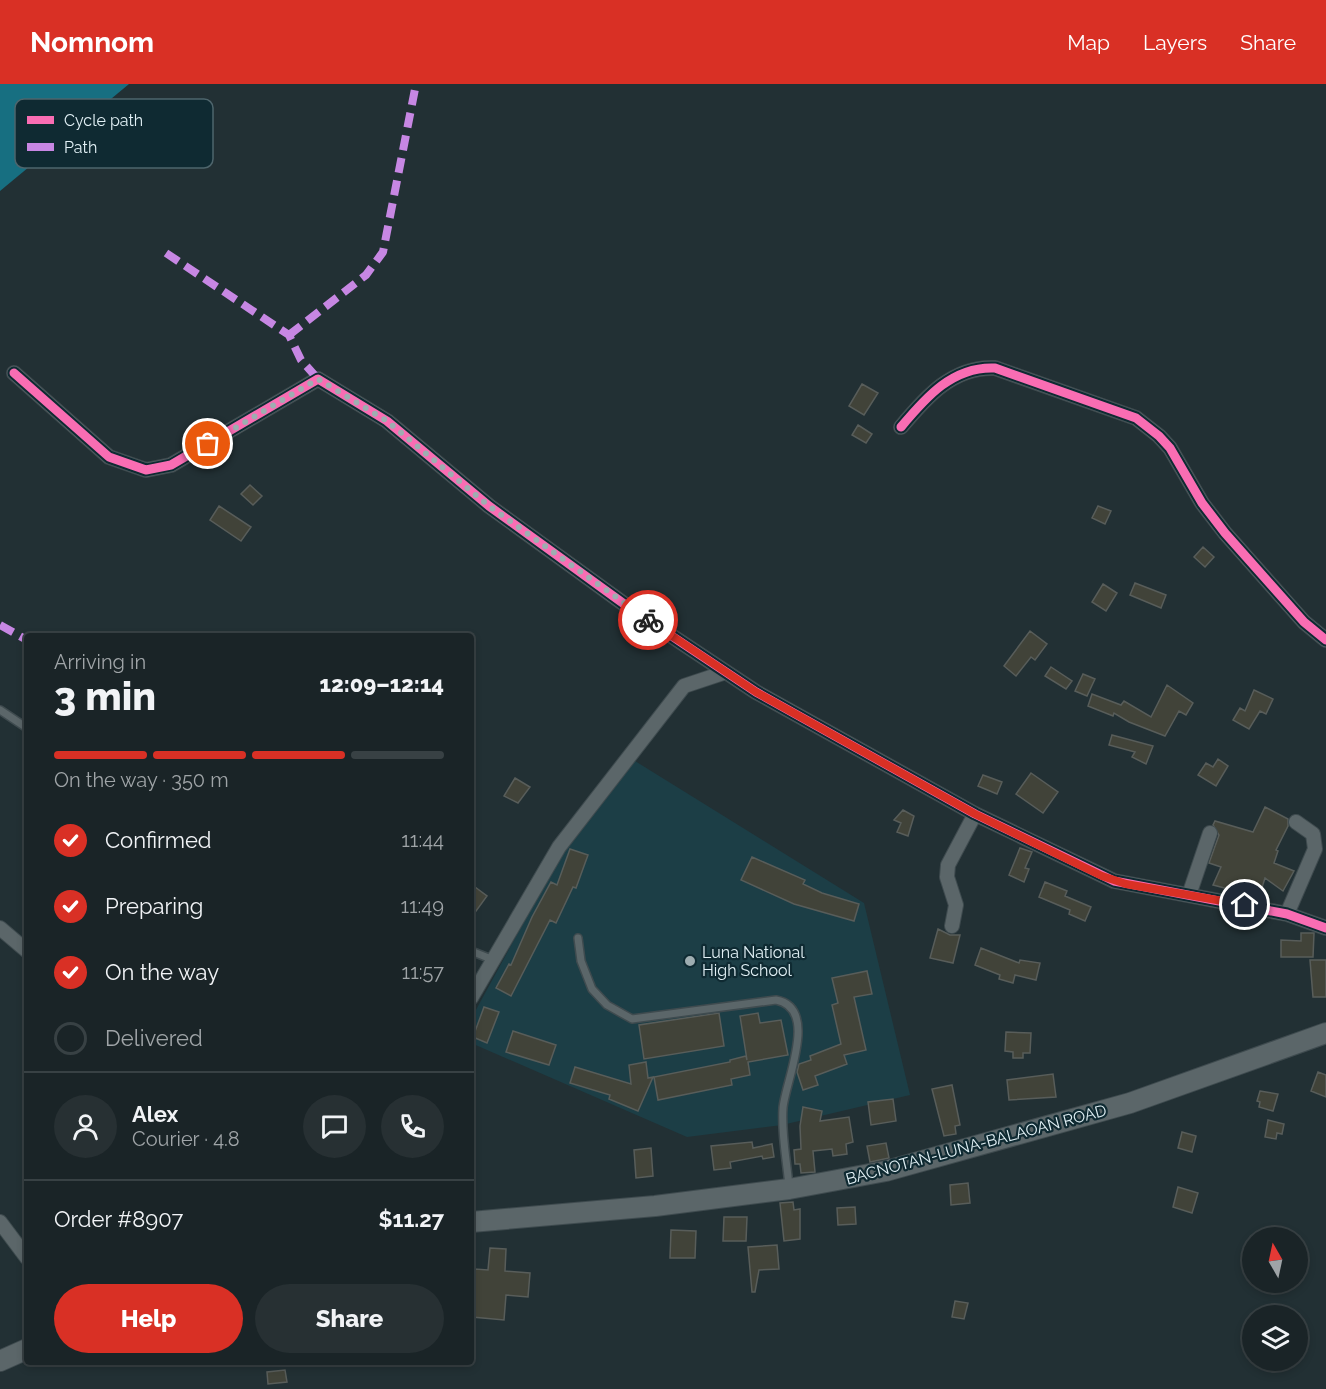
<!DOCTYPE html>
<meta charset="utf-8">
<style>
body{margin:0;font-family:Raleway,sans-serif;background:#273033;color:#f1f3f6;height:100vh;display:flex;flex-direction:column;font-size:22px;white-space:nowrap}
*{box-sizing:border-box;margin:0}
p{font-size:20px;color:#9fa4a7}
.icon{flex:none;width:33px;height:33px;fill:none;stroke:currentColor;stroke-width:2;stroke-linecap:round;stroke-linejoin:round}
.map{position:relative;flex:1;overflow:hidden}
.drawer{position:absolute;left:24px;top:549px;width:450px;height:732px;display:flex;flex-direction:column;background:#1a2427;border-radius:6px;box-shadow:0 3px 9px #0003,0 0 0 2px #384144}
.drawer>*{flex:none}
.needle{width:39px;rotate:351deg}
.tools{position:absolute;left:1242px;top:1143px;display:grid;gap:12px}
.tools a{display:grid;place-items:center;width:66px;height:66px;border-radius:50%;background:#1a2427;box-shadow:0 3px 9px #0003,0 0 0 2px #384144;font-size:30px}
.pin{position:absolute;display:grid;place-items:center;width:51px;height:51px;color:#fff;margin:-26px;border:3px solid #fff;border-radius:50%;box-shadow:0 2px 6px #0007}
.courier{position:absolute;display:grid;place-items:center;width:60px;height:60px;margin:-30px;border:4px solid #d93025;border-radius:50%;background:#fff;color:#222;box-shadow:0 2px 8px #0007}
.headline em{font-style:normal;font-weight:800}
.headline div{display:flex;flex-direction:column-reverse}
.headline{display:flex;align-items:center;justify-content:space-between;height:102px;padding:0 30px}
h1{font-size:39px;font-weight:800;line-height:45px}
.bar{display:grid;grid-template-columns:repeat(4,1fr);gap:9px 6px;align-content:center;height:72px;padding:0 30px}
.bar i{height:8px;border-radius:4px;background:#384144}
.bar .selected{background:#d93025}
.bar p{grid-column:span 4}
.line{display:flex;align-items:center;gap:15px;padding:0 30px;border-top:2px solid #384144}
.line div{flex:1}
.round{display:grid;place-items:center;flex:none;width:63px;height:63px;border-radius:32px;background:#273033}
ol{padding:0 30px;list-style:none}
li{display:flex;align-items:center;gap:18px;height:66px}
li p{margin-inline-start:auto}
li .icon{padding:6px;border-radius:50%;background:#d93025;color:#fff;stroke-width:4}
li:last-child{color:#9fa4a7}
li i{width:33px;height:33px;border:3px solid #384144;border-radius:50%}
.cta{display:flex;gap:12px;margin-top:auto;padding:12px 30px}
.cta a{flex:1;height:69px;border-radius:36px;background:#d93025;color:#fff;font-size:24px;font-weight:800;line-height:69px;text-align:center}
.cta a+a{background:#273033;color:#f1f3f6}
header{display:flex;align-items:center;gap:36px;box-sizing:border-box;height:84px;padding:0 30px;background:#d93025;color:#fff}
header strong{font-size:28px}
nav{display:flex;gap:33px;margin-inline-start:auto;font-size:21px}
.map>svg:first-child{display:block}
.built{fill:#1c3e46}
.water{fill:#176f81}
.building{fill:#414339;stroke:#585d5a;stroke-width:1.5}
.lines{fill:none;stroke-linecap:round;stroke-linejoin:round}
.service-casing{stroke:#3f4b4f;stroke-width:10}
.minor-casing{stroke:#3f4b4f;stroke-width:16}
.secondary-casing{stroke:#3f4b4f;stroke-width:22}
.service{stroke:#5b6669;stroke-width:7}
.minor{stroke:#5b6669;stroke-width:14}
.secondary{stroke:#5b6669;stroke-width:20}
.quiet{stroke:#c787e3;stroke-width:8;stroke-dasharray:15 8;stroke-linecap:butt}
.cycleway-casing{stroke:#0f2a32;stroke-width:13}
.cycleway{stroke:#f96db3;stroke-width:9}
.done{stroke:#9eadb1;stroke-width:6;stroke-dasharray:0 10.8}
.route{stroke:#d93025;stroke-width:8}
.poi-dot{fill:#9eadb1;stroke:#0f2a32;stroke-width:2}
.labels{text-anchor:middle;stroke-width:4.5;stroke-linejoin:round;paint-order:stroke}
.poi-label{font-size:16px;fill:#e1f0f5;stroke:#0f2a32;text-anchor:start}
.street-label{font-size:16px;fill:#e1f0f5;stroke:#0f2a32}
.key{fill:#0f2a32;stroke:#4e656c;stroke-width:1.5}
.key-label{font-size:16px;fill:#e1f0f5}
</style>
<header>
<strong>Nomnom</strong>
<nav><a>Map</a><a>Layers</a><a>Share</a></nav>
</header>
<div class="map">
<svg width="1326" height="1305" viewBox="0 0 1326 1305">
<rect width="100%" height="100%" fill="#223034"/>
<path class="built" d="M635,677L864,819L910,1011L782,1041L687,1053L471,959V935L562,768Z"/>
<path class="water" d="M0,0H129L0,107Z"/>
<path class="building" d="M862,300L878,309L864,331L849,322Z
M858,341L872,350L866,359L852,351Z
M250,401L262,412L253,421L241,410Z
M219,422L251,443L241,457L210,436Z
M1098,422L1111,427L1105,440L1092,434Z
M1203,463L1214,473L1205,483L1194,473Z
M1135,499L1166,511L1161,524L1130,511Z
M1103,500L1117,509L1106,527L1092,518Z
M1030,547L1047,560L1035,576L1031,573L1016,592L1004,582Z
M1051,583L1072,597L1066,605L1045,592Z
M1083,590L1095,595L1087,612L1075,607Z
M1167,601L1193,619L1186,631L1179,627L1165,652L1129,638L1114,629L1113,632L1088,622L1092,610L1121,621L1124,617L1151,633Z
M1254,606L1273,615L1266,630L1260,627L1249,645L1233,636L1240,624L1245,627Z
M1112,651L1153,662L1146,680L1132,673L1135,668L1109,661Z
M1218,675L1228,682L1216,702L1198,691L1206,679L1213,683Z
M1031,689L1058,708L1043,729L1016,710Z
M983,691L1002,698L997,710L978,702Z
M515,694L530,703L518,719L504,712Z
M1265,723L1288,735V742L1276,766L1278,767L1274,779L1294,787L1283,807L1265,794L1260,810L1238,801L1236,807L1213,801L1221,783L1209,779L1219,751L1213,741L1215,737L1253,748Z
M903,726L914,732L908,752L897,748L901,739L894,736Z
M1020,764L1032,768L1025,784L1029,785L1024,798L1009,791Z
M570,765L588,771L576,804L573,803L556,839L550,836L511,912L496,904L509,880L511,881L532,833L551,798L557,801Z
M752,773L805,796L803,800L822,809L859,820L854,837L794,820L741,796Z
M1045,798L1067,807L1065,812L1091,823L1085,837L1069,830L1070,826L1039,813Z
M471,800L487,812L471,834Z
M938,845L950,851H960L953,879L930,874Z
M1301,849H1314L1313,873H1281V856L1301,857Z
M981,864L1019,879L1020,876L1040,879L1036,896L1015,891L1013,899L999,895L1000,891L975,881Z
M1310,876H1326V913H1313Z
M867,887L872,910L854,913L866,966L844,971L847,980L815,992L818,1001L803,1006L797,988L799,980L811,976L810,972L841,960L832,921L838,919L832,894Z
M484,923L499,928L487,959L473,953Z
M719,929L724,962L644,975L639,941Z
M758,929L760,939L781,936L788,971L748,978L750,991L731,995L732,1001L658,1016L654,993L730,978V976L746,972L747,976L740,932Z
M513,947L556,961L549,981L506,968Z
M1006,948L1031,949L1030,969H1023V974H1013V968L1005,967Z
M646,978L648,994L653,993L638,1027L609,1015L610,1011L570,999L575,983L631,1000L629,981Z
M1318,988L1326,991V1013L1311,1007Z
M1053,990L1056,1013L1009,1016L1007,996Z
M952,1001L960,1041L955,1042L956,1050L944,1052L932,1005Z
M1260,1007L1278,1010L1273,1027L1259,1023L1260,1018L1257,1017Z
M893,1015L896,1037L871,1041L868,1018Z
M803,1023L822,1027L820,1037L849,1033L853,1058L846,1060L847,1070L833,1072L832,1065L813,1067L815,1088L801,1089L800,1080H795L794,1066L801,1065L800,1042Z
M1268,1036L1284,1040L1282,1050L1277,1049L1276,1055L1265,1053Z
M1182,1048L1196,1052L1192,1068L1178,1064Z
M752,1058L753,1064L772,1060L774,1073L763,1075L762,1072L730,1078L731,1084L714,1086L711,1062Z
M886,1059L889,1074L870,1078L867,1062Z
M651,1064L653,1092L636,1094L634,1066Z
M968,1099L970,1119L951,1121L950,1101Z
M1178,1103L1198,1109L1192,1129L1173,1123Z
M793,1118L794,1126L800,1125V1155L784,1157L780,1119Z
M855,1123L856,1140L838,1141L837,1124Z
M724,1133H747L746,1157H723Z
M671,1146L696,1147L695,1174H670Z
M777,1161L779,1185L759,1186L755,1208H752L748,1163Z
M490,1164L506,1165L505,1187L530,1189L528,1213L506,1211L504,1236L472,1233L475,1185L488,1186Z
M955,1217L968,1219L964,1235L952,1233Z
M285,1286L287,1298L268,1300L267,1288Z"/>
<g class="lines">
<g class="service-casing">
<path id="service" d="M0,626L27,644
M578,854L581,877L592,905L607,921L632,935L776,916C820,924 785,998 783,1024C781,1050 787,1077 789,1103
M471,867L491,875"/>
</g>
<g class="minor-casing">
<path id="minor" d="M14,289L109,373L146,386L171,381L318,295L387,337L489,422L631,525L756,608L975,730L1114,797L1287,830L1326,844
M901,343C926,313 953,282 995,284L1136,334L1159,352L1170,364L1202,419L1225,449L1304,538L1326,556
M1189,811L1210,749
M1287,830L1315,765L1313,750L1296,738
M952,842L956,821L947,793L948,781L975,730
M0,844L27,867
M471,914L559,763L684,602L726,588
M0,1138L27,1174"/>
</g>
<g class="secondary-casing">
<path id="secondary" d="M471,1138L655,1122L789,1105L886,1087L1130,1019L1326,949
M0,1277L27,1265"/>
</g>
<use href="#service" class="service"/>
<use href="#minor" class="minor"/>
<use href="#secondary" class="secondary"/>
<path class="quiet" d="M166,169L289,251L301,276L318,295
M289,251L366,191L383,168L416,0
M0,541L27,556"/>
<g class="cycleway-casing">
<path id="cycleway" d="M14,289L109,373L146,386L171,381L318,295L387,337L489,422L631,525L756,608L975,730L1114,797L1287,830L1326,844
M901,343C926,313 953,282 995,284L1136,334L1159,352L1170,364L1202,419L1225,449L1304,538L1326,556"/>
</g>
<use href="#cycleway" class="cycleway"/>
</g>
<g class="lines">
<path class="done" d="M208,360L318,295L387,337L489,422L648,536"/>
<path class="route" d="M648,536L756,608L975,730L1102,792L1126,800L1245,821"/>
</g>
<circle class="poi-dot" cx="690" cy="877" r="6"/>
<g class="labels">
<g class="poi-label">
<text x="702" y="874">Luna National<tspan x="702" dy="18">High School</tspan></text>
</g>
<g class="street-label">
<text transform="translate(976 1060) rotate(-15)" y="6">BACNOTAN-LUNA-BALAOAN ROAD</text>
</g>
</g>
<rect x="15" y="15" width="198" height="69" rx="9" class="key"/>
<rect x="27" y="32" width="27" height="8" fill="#f96db3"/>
<rect x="27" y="59" width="27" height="8" fill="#c787e3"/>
<g class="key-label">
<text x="64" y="42">Cycle path</text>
<text x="64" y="69">Path</text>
</g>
</svg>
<div class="tools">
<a><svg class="needle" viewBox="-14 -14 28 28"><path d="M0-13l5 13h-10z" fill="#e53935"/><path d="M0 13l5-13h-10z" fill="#9fa4a7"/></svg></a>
<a><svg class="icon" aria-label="layers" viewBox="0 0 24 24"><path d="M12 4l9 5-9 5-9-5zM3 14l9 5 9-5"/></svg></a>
</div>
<div class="pin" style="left:208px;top:360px;background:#ea580c"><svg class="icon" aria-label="bag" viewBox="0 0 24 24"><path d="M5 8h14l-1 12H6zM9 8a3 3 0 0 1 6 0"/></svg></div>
<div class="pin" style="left:1245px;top:821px;background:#1f2937"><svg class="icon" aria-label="home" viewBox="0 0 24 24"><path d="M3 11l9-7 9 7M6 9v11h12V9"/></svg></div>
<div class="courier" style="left:648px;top:536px"><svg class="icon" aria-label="bike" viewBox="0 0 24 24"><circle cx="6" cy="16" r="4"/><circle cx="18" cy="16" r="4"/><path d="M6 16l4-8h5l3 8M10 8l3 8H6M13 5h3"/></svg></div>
<section class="drawer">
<div class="headline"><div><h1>3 min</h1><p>Arriving in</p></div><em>12:09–12:14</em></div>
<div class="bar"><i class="selected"></i><i class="selected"></i><i class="selected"></i><i></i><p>On the way · 350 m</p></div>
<ol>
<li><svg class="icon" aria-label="check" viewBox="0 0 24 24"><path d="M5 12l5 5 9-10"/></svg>Confirmed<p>11:44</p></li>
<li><svg class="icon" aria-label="check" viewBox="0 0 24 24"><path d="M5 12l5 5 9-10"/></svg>Preparing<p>11:49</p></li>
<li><svg class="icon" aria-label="check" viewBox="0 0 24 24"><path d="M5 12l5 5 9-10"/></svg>On the way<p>11:57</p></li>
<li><i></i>Delivered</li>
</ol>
<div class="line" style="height:108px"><a class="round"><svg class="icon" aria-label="person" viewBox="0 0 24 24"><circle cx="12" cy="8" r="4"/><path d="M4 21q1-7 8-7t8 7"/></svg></a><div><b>Alex</b><p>Courier · 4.8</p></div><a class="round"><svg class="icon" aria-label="chat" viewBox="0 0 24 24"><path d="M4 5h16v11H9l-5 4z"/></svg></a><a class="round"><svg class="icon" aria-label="phone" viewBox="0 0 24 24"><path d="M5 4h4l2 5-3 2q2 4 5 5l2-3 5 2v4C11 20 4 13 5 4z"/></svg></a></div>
<div class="line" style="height:78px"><div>Order #8907</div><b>$11.27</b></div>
<div class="cta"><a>Help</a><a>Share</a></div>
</section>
</div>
